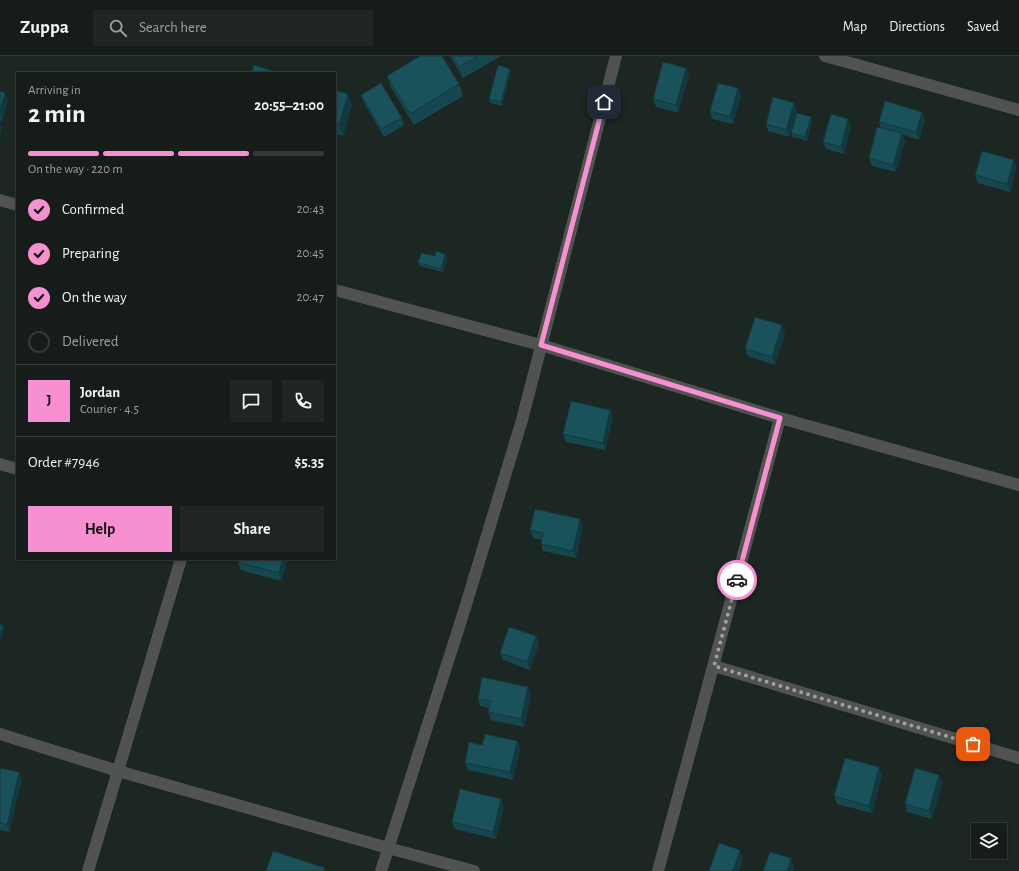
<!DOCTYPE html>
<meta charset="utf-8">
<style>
body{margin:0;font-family:"Alegreya Sans",sans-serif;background:#1e2523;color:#f1f3f6;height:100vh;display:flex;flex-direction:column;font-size:15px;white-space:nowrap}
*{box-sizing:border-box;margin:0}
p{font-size:13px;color:#9da1a2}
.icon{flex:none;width:22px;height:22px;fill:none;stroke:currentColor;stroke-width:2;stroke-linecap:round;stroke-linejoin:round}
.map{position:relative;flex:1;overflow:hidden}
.side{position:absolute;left:16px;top:16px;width:320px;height:488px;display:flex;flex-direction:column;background:#151c1a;border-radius:0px;box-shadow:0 2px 6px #0003,0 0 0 1px #343a39}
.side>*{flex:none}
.buttons{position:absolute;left:971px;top:767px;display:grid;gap:8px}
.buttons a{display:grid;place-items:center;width:36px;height:36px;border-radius:0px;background:#151c1a;box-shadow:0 2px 6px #0003,0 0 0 1px #343a39;font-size:20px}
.pin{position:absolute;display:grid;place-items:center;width:34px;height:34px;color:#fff;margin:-17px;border-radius:8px;box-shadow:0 2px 6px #0006}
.courier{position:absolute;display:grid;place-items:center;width:40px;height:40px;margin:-20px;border:3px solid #f690d0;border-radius:50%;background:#fff;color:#222;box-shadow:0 1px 5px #0007}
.head em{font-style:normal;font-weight:700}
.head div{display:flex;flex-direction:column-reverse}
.head{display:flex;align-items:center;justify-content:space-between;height:68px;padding:0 12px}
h1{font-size:26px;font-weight:700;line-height:30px}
.bar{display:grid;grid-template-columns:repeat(4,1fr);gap:6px 4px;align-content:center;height:48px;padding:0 12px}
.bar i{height:5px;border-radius:3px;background:#343a39}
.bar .current{background:#f690d0}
.bar p{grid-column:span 4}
.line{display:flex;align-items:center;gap:10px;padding:0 12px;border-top:1px solid #343a39}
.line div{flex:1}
.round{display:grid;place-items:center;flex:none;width:42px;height:42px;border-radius:0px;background:#1e2523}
ol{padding:0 12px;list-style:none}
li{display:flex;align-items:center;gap:12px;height:44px}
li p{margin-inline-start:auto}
li .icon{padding:4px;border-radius:50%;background:#f690d0;color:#111;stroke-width:4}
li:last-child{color:#9da1a2}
li i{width:22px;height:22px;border:2px solid #343a39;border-radius:50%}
.button{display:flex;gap:8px;margin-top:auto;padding:8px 12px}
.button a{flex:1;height:46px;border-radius:0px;background:#f690d0;color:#111;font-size:16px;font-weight:700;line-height:46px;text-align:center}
.button a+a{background:#1e2523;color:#f1f3f6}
header{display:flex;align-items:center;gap:24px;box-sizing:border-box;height:56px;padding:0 20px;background:#151c1a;border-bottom:1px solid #343a39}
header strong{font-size:19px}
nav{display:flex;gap:22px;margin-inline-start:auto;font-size:14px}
.search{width:280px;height:36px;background:#1e2523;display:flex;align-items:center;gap:10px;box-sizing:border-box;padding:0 14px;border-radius:0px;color:#9da1a2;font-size:15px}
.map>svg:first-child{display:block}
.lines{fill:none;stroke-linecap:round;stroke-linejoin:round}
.minor{stroke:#505350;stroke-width:12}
.wall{fill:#16474e}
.shaded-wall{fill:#123940}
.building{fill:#19525b;stroke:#123940}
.done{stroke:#9ba3a1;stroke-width:4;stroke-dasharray:0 7.2}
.route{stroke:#f690d0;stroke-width:5}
</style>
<header>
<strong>Zuppa</strong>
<div class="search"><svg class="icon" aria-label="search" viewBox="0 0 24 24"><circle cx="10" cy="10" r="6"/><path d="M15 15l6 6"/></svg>Search here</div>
<nav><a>Map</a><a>Directions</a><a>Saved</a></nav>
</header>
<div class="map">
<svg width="1019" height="815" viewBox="0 0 1019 815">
<rect width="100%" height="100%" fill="#1c2623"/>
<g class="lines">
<path class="minor" d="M825,0L1019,54
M0,144L17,149
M335,234L541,289L780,362L1019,429
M0,408L17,413
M714,610L1019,702
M0,678L118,715L181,503
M88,815L118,715L388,792L474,815
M381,815L465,552L522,364L616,0
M658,815L780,362"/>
</g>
<path class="wall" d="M450,0H501L463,22Z
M686,12L689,19L678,57L656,51L653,43Z
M511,16L502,50L490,47L489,43Z
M387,20L459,28L463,40L414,69L391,31Z
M738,32L741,40L733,68L712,63L710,55Z
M335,34L352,49L343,80L335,78Z
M0,35L8,44L2,65H0Z
M361,39L402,62L404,69L384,81L364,47Z
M797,55L789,81L768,75L766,68Z
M922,56L925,63L919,84L903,79L905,85L896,116L872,110L869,102L881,72L879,66Z
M812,65L807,85L793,81L791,77Z
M851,71L844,98L826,93L823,86Z
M1014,104L1016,111L1010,136L978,127L975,119Z
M445,198L447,202L443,216L420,210L418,207L435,200Z
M785,277L775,309L748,300L745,293Z
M610,354L613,361L605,394L566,386L563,378Z
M583,470L576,502L543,495L541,488L542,484L533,482L530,474Z
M239,503H286L287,506L281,525L241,514L238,506Z
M536,580L539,588L530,614L503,604L500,597Z
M531,639L524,671L491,664L488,656L489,652L480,650L478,643Z
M517,685L520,692L513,724L468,714L465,707L482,689Z
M879,711L882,719L872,757L837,748L834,740Z
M0,712L19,716L22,723L9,776L0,774Z
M939,719L942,727L932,763L907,756L905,748Z
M504,751L496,783L455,773L452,766Z"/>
<path class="shaded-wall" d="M686,12L689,19L678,57L676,49Z
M510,13L511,16L502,50L501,46Z
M738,32L741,40L733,68L730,61Z
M5,37L8,44L2,65L0,59V56Z
M348,38L352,49L343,80L339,69Z
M794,47L797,55L789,81L786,74Z
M922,56L925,63L919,84L916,76Z
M811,61L812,65L807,85L805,81Z
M848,63L851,71L844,98L841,91Z
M0,67L2,73L0,81Z
M902,77L905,85L896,116L893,109Z
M1014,104L1016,111L1010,136L1007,128Z
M445,198L447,202L443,216L441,213Z
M782,269L785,277L775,309L772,301Z
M610,354L613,361L605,394L603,387Z
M580,463L583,470L576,502L573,495Z
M283,503H286L287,506L281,525L279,517Z
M3,569L4,573L1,583L0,579Z
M536,580L539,588L530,614L527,606Z
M528,631L531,639L524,671L521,663Z
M517,685L520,692L513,724L510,716Z
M879,711L882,719L872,757L869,750Z
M19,716L22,723L9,776L7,769Z
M939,719L942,727L932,763L929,755Z
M501,743L504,751L496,783L493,776Z
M740,794L743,802L739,815H733Z
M791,802L794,810L793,815H787Z"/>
<path class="building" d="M420,0H442L459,28L410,58L387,20Z
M452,0H478L459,11Z
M663,6L686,12L676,49L653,43Z
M254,9L279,17H251Z
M498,9L510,13L501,46L489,43Z
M381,27L402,62L381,73L361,39Z
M718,27L738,32L730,61L710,55Z
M335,34L348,38L339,69L335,68Z
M0,35L5,37L0,56Z
M773,41L794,47L786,74L766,68Z
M885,45L922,56L916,76L879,66Z
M797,57L811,61L805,81L791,77Z
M831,58L848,63L841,91L823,86Z
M877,71L902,77L893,109L869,102Z
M982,95L1014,104L1007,128L975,119Z
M436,195L445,198L441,213L418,207L421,197L435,200Z
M755,261L782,269L772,301L745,293Z
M571,345L610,354L603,387L563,378Z
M535,453L580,463L573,495L541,488L543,477L530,474Z
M239,503H283L279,517L238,506Z
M0,568L3,569L0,579Z
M509,571L536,580L527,606L500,597Z
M482,621L528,631L521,663L488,656L491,645L478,643Z
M485,678L517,685L510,716L465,707L469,686L482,689Z
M845,702L879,711L869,750L834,740Z
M0,712L19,716L7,769L0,767Z
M915,712L939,719L929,755L905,748Z
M460,733L501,743L493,776L452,766Z
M719,787L740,794L733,815H709Z
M273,795L325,812L324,815H266Z
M770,796L791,802L787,815H763Z"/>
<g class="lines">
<path class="done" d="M737,524L714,610L973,688"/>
<path class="route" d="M604,46L541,289L780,362L737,524"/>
</g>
</svg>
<div class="buttons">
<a><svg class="icon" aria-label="layers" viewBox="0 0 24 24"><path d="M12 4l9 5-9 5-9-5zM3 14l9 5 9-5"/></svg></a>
</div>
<div class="pin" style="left:973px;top:688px;background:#ea580c"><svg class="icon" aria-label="bag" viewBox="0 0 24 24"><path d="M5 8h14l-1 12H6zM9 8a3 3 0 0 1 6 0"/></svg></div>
<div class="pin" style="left:604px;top:46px;background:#1f2937"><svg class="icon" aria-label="home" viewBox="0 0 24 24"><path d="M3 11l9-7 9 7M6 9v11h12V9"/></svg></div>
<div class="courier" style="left:737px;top:524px"><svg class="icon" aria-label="car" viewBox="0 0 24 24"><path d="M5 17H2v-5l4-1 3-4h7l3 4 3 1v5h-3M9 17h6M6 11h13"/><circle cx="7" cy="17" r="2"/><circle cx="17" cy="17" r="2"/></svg></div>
<section class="side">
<div class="head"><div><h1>2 min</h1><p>Arriving in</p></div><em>20:55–21:00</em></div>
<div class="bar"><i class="current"></i><i class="current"></i><i class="current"></i><i></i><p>On the way · 220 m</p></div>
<ol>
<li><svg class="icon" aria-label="check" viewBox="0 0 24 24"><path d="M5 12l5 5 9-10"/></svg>Confirmed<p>20:43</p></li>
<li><svg class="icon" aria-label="check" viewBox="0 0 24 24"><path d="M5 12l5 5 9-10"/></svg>Preparing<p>20:45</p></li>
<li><svg class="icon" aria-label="check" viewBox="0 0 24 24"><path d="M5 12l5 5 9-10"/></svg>On the way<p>20:47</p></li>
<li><i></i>Delivered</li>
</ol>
<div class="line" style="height:72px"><b class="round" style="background:#f690d0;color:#111">J</b><div><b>Jordan</b><p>Courier · 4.5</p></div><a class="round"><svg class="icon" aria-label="chat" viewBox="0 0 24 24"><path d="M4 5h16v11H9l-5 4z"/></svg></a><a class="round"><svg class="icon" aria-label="phone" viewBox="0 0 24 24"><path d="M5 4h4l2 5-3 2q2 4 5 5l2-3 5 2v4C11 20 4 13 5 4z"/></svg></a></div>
<div class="line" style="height:52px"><div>Order #7946</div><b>$5.35</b></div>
<div class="button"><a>Help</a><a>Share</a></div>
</section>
</div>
